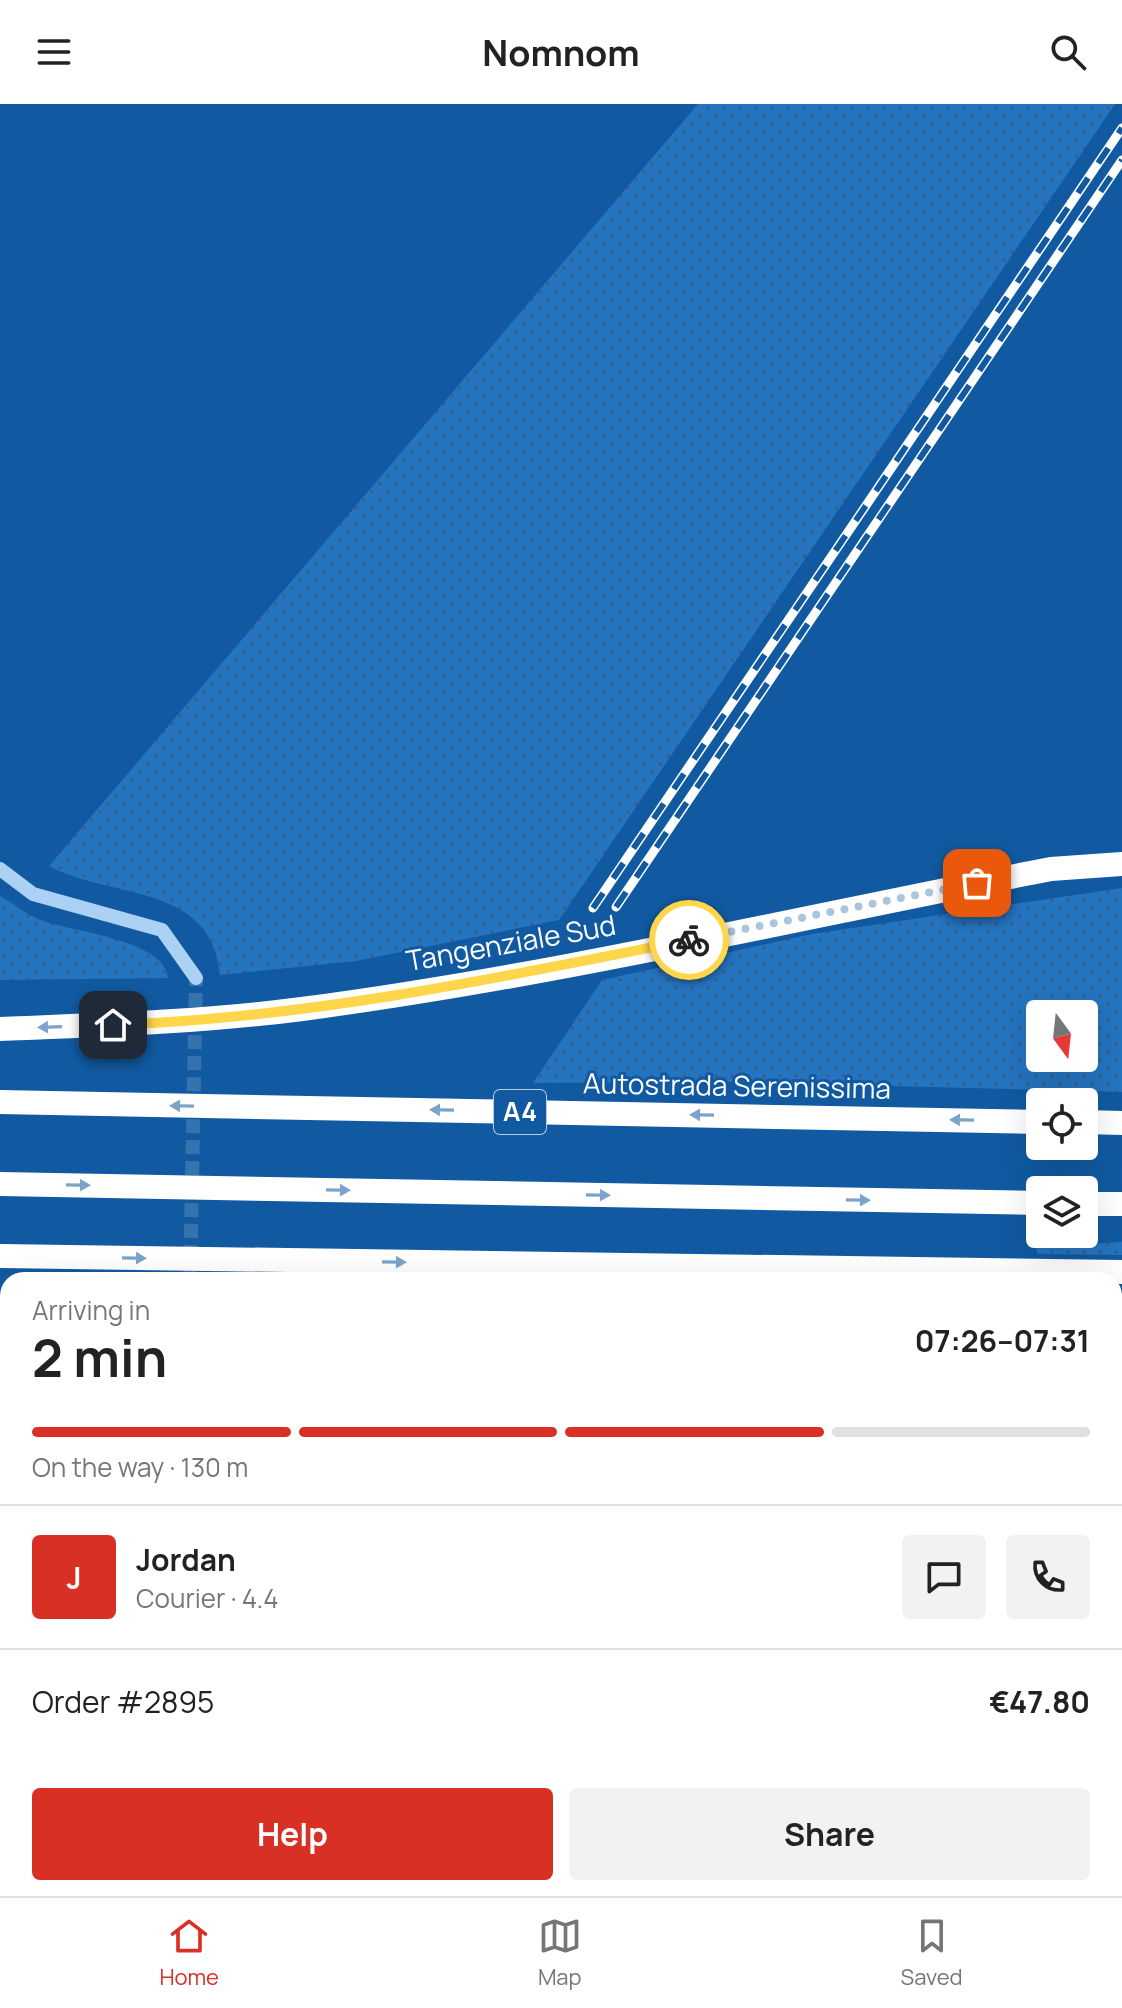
<!DOCTYPE html>
<meta charset="utf-8">
<style>
body{margin:0;font-family:Manrope,sans-serif;background:#f2f2f2;color:#222;height:100vh;display:flex;flex-direction:column;font-size:30px;white-space:nowrap}
*{box-sizing:border-box;margin:0}
p{font-size:26px;color:#767676}
.icon{flex:none;width:44px;height:44px;fill:none;stroke:currentColor;stroke-width:2;stroke-linecap:round;stroke-linejoin:round}
.map{position:relative;flex:1;overflow:hidden}
.details{position:absolute;left:0px;top:1168px;width:1122px;height:624px;display:flex;flex-direction:column;background:#fff;border-radius:24px 24px 0 0;box-shadow:0 8px 32px #0002}
.details>*{flex:none}
.needle{width:52px;rotate:165deg}
.tools{position:absolute;left:1026px;top:896px;display:grid;gap:16px}
.tools a{display:grid;place-items:center;width:72px;height:72px;border-radius:8px;background:#fff;box-shadow:0 8px 32px #0002;font-size:40px}
.pin{position:absolute;display:grid;place-items:center;width:68px;height:68px;color:#fff;margin:-34px;border-radius:16px;box-shadow:0 4px 12px #0006}
.courier{position:absolute;display:grid;place-items:center;width:80px;height:80px;margin:-40px;border:6px solid #ffd54a;border-radius:50%;background:#fff;color:#222;box-shadow:0 2px 10px #0007}
.summary em{font-style:normal;font-weight:700}
.summary div{display:flex;flex-direction:column-reverse}
.summary{display:flex;align-items:center;justify-content:space-between;height:136px;padding:0 32px}
h1{font-size:52px;font-weight:700;line-height:60px}
.bar{display:grid;grid-template-columns:repeat(4,1fr);gap:12px 8px;align-content:center;height:96px;padding:0 32px}
.bar i{height:10px;border-radius:6px;background:#e0e0e0}
.bar .active{background:#d93025}
.bar p{grid-column:span 4}
.line{display:flex;align-items:center;gap:20px;padding:0 32px;border-top:2px solid #e0e0e0}
.line div{flex:1}
.round{display:grid;place-items:center;flex:none;width:84px;height:84px;border-radius:8px;background:#f2f2f2}
.button{display:flex;gap:16px;margin-top:auto;padding:16px 32px}
.button a{flex:1;height:92px;border-radius:8px;background:#d93025;color:#fff;font-size:32px;font-weight:700;line-height:92px;text-align:center}
.button a+a{background:#f2f2f2;color:#222}
header{display:flex;justify-content:space-between;align-items:center;height:104px;padding:0 32px;background:#fff;font-size:36px;font-weight:700}
.tab-bar{display:flex;justify-content:space-around;align-items:center;height:112px;border-top:2px solid #e0e0e0;background:#fff;font-size:22px;color:#767676}
.tab-bar a{display:grid;justify-items:center;gap:4px}
.tab-bar .active{color:#d93025}
.map>svg:first-child{display:block}
.grass{fill:url(#grass-dots);fill-rule:evenodd}
.pitch{fill:#2474c0}
.water{fill:#376b9e;stroke:#9dcdf8;stroke-width:2}
.building{fill:url(#building-hatch);stroke:#d4eafe;stroke-width:2}
.lines{fill:none;stroke-linecap:round;stroke-linejoin:round}
.minor-tunnel{stroke:#3573af;stroke-width:14;stroke-dasharray:14 7;stroke-linecap:butt}
.minor{stroke:#abd1f5;stroke-width:14}
.highway{stroke:#fff;stroke-width:24}
.rail-casing{stroke:#fff;stroke-width:9}
.rail{stroke:#115aa1;stroke-width:6;stroke-dasharray:18;stroke-linecap:butt}
.oneway{fill:#7ca4cb}
.done{stroke:#acc5de;stroke-width:8;stroke-dasharray:0 14.4}
.route{stroke:#ffd54a;stroke-width:10}
.labels{text-anchor:middle;stroke-width:6;stroke-linejoin:round;paint-order:stroke}
.shield{fill:#115aa1;stroke:#b8cee3;stroke-width:2}
.shield-label{font-size:26px;font-weight:bold;fill:#fff}
.street-label{font-size:28px;fill:#fff;stroke:#115aa1}
</style>
<header><svg class="icon" aria-label="menu" viewBox="0 0 24 24"><path d="M4 6h16M4 12h16M4 18h16"/></svg>Nomnom<svg class="icon" aria-label="search" viewBox="0 0 24 24"><circle cx="10" cy="10" r="6"/><path d="M15 15l6 6"/></svg></header>
<div class="map">
<svg width="1122" height="1792" viewBox="0 0 1122 1792">
<defs>
<pattern id="grass-dots" width="8" height="8" patternUnits="userSpaceOnUse" patternTransform="scale(2)"><rect width="8" height="8" fill="#2474c0"/><path d="M2 2h.1M6 6h.1" fill="none" stroke="#386086" stroke-width="1.8" stroke-linecap="round"/></pattern>
<pattern id="building-hatch" width="6" height="6" patternUnits="userSpaceOnUse" patternTransform="scale(2)"><rect width="6" height="6" fill="#3a83c8"/><path d="M-1 1l2-2M0 6l6-6M5 7l2-2" fill="none" stroke="#416d96"/></pattern>
</defs>
<rect width="100%" height="100%" fill="#115aa1"/>
<path class="grass" d="M698,0H1115L559,816L356,857L220,871C212,778 109,795 49,762Z
M1122,784V988L729,978L533,979L602,876L812,830ZM1084,910V954H1040V910Z
M0,792C14,800 28,812 43,817C74,828 165,836 168,874L0,876Z
M1122,1138V1151L1037,1150L1036,1143Z"/>
<path class="pitch" d="M1114,1258L1122,1259V1611L1114,1605Z"/>
<path class="water" d="M250,1784H705L707,1792H244Z"/>
<path class="building" d="M1114,1671L1122,1678V1704L1114,1697Z
M1114,1697L1122,1704V1715L1114,1726Z"/>
<g class="lines">
<path class="minor-tunnel" d="M190,1176L196,874"/>
<path class="minor" d="M0,765L33,790L162,826L196,874
M0,1204H8
M0,1416L8,1417
M0,1603L8,1591
M1114,1632L1122,1638
M972,1784L983,1792
M15,1792L20,1784"/>
<path class="highway" d="M0,925C101,921 202,918 302,905C553,872 802,813 1051,765L1122,760
M0,998L1040,1018
M1084,1018L1122,1019
M0,1080L1040,1099
M1084,1100H1122
M0,1152L1122,1168
M1114,1200L1122,1202"/>
<g class="rail-casing">
<path id="rail" d="M616,803L1122,56
M593,804L1122,24
M0,1683L8,1671
M0,1711L8,1700"/>
</g>
<use href="#rail" class="rail"/>
</g>
<defs><path id="oneway-solid" d="M-6-.8H1V-3.2L6.5 0L1 3.2V.8H-6Z" transform="scale(2)"/></defs>
<g class="oneway">
<use href="#oneway-solid" transform="translate(50 923) rotate(178)"/>
<use href="#oneway-solid" transform="translate(182 1002) rotate(-179)"/>
<use href="#oneway-solid" transform="translate(442 1006) rotate(-179)"/>
<use href="#oneway-solid" transform="translate(702 1011) rotate(-179)"/>
<use href="#oneway-solid" transform="translate(962 1016) rotate(-179)"/>
<use href="#oneway-solid" transform="translate(78 1081) rotate(1)"/>
<use href="#oneway-solid" transform="translate(338 1086) rotate(1)"/>
<use href="#oneway-solid" transform="translate(598 1091) rotate(1)"/>
<use href="#oneway-solid" transform="translate(858 1096) rotate(1)"/>
<use href="#oneway-solid" transform="translate(134 1154) rotate(1)"/>
<use href="#oneway-solid" transform="translate(394 1158) rotate(1)"/>
</g>
<g class="lines">
<path class="done" d="M689,836L977,779"/>
<path class="route" d="M113,921C307,914 499,874 689,836"/>
</g>
<g class="labels">
<rect class="shield" x="494" y="986" width="52" height="44" rx="6"/>
<g class="shield-label">
<text x="520" y="1017">A4</text>
</g>
<g class="street-label">
<text transform="translate(511 839) rotate(-10)" y="10">Tangenziale Sud</text>
<text transform="translate(737 982) rotate(1)" y="10">Autostrada Serenissima</text>
</g>
</g>
</svg>
<div class="tools">
<a><svg class="needle" viewBox="-14 -14 28 28"><path d="M0-13l5 13h-10z" fill="#e53935"/><path d="M0 13l5-13h-10z" fill="#767676"/></svg></a>
<a><svg class="icon" aria-label="locate" viewBox="0 0 24 24"><circle cx="12" cy="12" r="6"/><path d="M12 2v4M12 18v4M2 12h4M18 12h4"/></svg></a>
<a><svg class="icon" aria-label="layers" viewBox="0 0 24 24"><path d="M12 4l9 5-9 5-9-5zM3 14l9 5 9-5"/></svg></a>
</div>
<div class="pin" style="left:977px;top:779px;background:#ea580c"><svg class="icon" aria-label="bag" viewBox="0 0 24 24"><path d="M5 8h14l-1 12H6zM9 8a3 3 0 0 1 6 0"/></svg></div>
<div class="pin" style="left:113px;top:921px;background:#1f2937"><svg class="icon" aria-label="home" viewBox="0 0 24 24"><path d="M3 11l9-7 9 7M6 9v11h12V9"/></svg></div>
<div class="courier" style="left:689px;top:836px"><svg class="icon" aria-label="bike" viewBox="0 0 24 24"><circle cx="6" cy="16" r="4"/><circle cx="18" cy="16" r="4"/><path d="M6 16l4-8h5l3 8M10 8l3 8H6M13 5h3"/></svg></div>
<section class="details">
<div class="summary"><div><h1>2 min</h1><p>Arriving in</p></div><em>07:26–07:31</em></div>
<div class="bar"><i class="active"></i><i class="active"></i><i class="active"></i><i></i><p>On the way · 130 m</p></div>
<div class="line" style="height:144px"><b class="round" style="background:#d93025;color:#fff">J</b><div><b>Jordan</b><p>Courier · 4.4</p></div><a class="round"><svg class="icon" aria-label="chat" viewBox="0 0 24 24"><path d="M4 5h16v11H9l-5 4z"/></svg></a><a class="round"><svg class="icon" aria-label="phone" viewBox="0 0 24 24"><path d="M5 4h4l2 5-3 2q2 4 5 5l2-3 5 2v4C11 20 4 13 5 4z"/></svg></a></div>
<div class="line" style="height:104px"><div>Order #2895</div><b>€47.80</b></div>
<div class="button"><a>Help</a><a>Share</a></div>
</section>
</div>
<nav class="tab-bar">
<a class="active"><svg class="icon" aria-label="home" viewBox="0 0 24 24"><path d="M3 11l9-7 9 7M6 9v11h12V9"/></svg>Home</a>
<a><svg class="icon" aria-label="map" viewBox="0 0 24 24"><path d="M3 6l6-2 6 2 6-2v14l-6 2-6-2-6 2zM9 4v14M15 6v14"/></svg>Map</a>
<a><svg class="icon" aria-label="saved" viewBox="0 0 24 24"><path d="M7 4h10v16l-5-4-5 4z"/></svg>Saved</a>
</nav>
